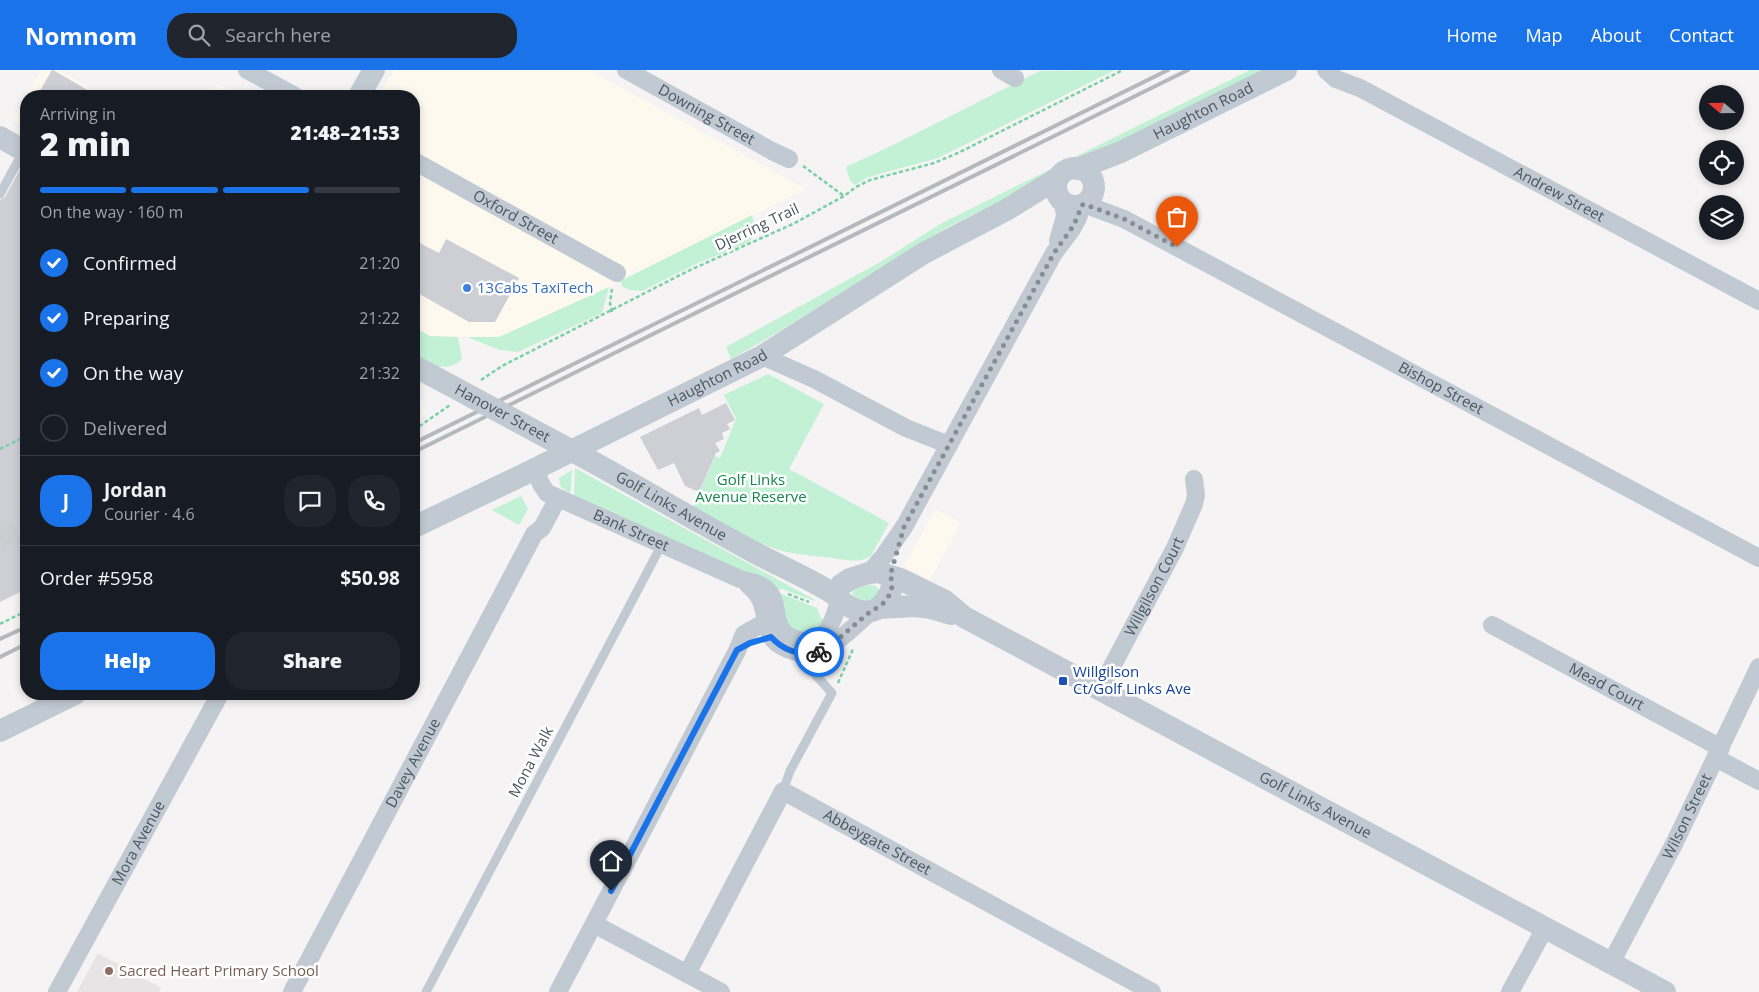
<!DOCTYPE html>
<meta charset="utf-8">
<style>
body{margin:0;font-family:"Open Sans",sans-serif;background:#20242c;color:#f1f3f6;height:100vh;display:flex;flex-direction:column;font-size:19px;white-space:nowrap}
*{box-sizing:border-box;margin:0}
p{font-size:16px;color:#9ea1a6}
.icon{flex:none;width:28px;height:28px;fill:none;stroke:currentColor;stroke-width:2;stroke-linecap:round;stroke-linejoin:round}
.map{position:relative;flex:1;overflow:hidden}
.details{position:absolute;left:20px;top:20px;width:400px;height:610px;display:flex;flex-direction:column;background:#171b24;border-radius:20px;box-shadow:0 2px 8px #0003}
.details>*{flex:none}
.needle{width:32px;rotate:290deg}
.controls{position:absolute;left:1699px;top:15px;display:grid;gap:10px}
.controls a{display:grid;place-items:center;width:45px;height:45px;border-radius:50%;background:#171b24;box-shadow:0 2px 8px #0003;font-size:25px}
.pin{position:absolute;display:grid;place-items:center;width:42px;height:42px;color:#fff;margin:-51px -21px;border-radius:50% 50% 50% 0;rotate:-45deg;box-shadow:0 0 5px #0007}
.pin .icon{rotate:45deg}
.courier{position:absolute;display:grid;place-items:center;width:50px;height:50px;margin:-25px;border:4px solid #1a73e8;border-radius:50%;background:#fff;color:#222;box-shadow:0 1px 6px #0007}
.summary em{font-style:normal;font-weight:800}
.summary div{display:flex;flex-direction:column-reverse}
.summary{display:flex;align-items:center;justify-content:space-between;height:85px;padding:0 20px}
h1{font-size:32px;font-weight:800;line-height:38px}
.bar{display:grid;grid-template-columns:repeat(4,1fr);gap:8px 5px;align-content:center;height:60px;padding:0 20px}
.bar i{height:6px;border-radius:4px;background:#363941}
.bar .on{background:#1a73e8}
.bar p{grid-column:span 4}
.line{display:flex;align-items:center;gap:12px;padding:0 20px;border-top:1px solid #363941}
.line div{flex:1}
.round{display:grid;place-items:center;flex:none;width:52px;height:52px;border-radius:20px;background:#20242c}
ol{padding:0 20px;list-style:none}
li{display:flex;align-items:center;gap:15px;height:55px}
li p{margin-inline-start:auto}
li .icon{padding:5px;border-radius:50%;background:#1a73e8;color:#fff;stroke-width:4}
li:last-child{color:#9ea1a6}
li i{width:28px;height:28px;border:2px solid #363941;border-radius:50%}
.button{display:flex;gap:10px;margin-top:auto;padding:10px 20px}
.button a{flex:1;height:58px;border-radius:20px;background:#1a73e8;color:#fff;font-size:20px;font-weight:800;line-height:58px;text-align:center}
.button a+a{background:#20242c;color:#f1f3f6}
header{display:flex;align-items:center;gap:30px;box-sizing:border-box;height:70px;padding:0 25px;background:#1a73e8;color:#fff}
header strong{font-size:24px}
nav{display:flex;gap:28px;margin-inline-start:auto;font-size:18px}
.search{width:350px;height:45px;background:#20242c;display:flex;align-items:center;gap:12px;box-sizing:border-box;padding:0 18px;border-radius:20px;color:#9ea1a6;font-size:19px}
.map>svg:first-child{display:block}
.commercial{fill:#fdf9ef}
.education{fill:#e6e4e5}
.green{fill:#c3f1d5}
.building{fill:#cdcfd5}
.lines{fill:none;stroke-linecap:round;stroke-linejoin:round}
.minor-tunnel{stroke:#caccce;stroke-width:18;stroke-dasharray:18 9;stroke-linecap:butt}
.path{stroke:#7ad0a6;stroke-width:2.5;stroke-dasharray:4 2.5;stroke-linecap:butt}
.service{stroke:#c1cad2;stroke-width:9}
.minor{stroke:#c1cad2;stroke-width:18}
.tertiary{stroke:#c1cad2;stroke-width:22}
.rail{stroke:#b5b8bd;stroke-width:4}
.tertiary-bridge{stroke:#c1cad2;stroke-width:22}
.done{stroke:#868d94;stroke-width:5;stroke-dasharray:0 9}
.route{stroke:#1a73e8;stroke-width:6}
.shop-dot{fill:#3f7fe0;stroke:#fff;stroke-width:2}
.transit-dot{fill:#1a4fb4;stroke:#fff;stroke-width:2}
.education-dot{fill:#8d6e63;stroke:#fff;stroke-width:2}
.labels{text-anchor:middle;stroke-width:5;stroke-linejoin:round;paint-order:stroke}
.street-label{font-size:15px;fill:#4a5661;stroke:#fff}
.shop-label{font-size:15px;fill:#366cbe;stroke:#fff;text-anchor:start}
.park-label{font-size:15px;fill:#17864f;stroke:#fff}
.transit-label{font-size:15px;fill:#164399;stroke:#fff;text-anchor:start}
.education-label{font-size:15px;fill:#785e54;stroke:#fff;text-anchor:start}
</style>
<header>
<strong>Nomnom</strong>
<div class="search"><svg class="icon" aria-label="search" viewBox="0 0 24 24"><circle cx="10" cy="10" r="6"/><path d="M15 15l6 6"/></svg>Search here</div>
<nav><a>Home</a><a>Map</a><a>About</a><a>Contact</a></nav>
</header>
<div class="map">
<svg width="1759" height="922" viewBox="0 0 1759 922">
<rect width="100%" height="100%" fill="#f5f3f3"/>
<path class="commercial" d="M41,0H58L89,17L84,26H26V58L12,50Z
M394,0H589L806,119L609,217L499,267H458L430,266L414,257V26H378Z
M217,14L241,26H210Z
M414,317L427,344L414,351Z
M935,439L961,453L930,510L904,496Z"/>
<path class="education" d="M98,883L161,918L159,922H77Z"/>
<path class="green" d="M1115,0L938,88L883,103L866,108L855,115C849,111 848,104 846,97L891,76L1040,1Z
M1250,0H1271L1077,93C1058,96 1057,106 1042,113C1006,128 969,145 936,164C866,205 801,251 731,289L726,277L882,191L942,153Z
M752,145L756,164L749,172L696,194L642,221L630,220L623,217L620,211Z
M609,217L602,243L518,282L500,280L467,267H499Z
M414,257L430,266L458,267L462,289C446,304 431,294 414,287Z
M768,304L824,334L789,399L889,453L871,486C861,493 845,490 833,488C818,486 802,485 787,482C754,475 722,453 693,437L715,386L720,388L736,349L724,325Z
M575,398L815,530V531L782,519L776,520L574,426Z
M572,400L571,420L569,424L560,416L559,408Z
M521,426L528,439L519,455L492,440Z
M870,515L876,516L879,521L878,526L867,531L854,528L852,522L854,519Z
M779,523L817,538L821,548L825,551L824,555L805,566L788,557Z"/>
<path class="building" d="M52,0H53L98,26H37Z
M23,94L26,95V519L0,532V130L5,127Z
M446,169L519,208L495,252H469L416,222L418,218L414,216V170L439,183Z
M726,333L735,350L727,354L730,359L722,363L724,369L715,373L720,381L716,383L699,422L685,416L674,393L658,400L640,367L699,338L702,345Z"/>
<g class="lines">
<path class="minor-tunnel" d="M0,469L26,456"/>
<path class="path" d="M803,96L844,126
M612,242L610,233L612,219
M481,310L502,296L690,200L793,154L844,126L856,117L870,110L934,93L958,83L1123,0
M414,360L450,335
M0,379L26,366
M788,524L809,532
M0,554L26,541
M838,613L853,579"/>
<path class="service" d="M0,124L24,80
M783,721L790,701L832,623L810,599L807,580
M426,922L662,474"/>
<g class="minor">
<path d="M247,0L295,26"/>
<path id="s1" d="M626,0L772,81L789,89"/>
<path d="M1001,0L1015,8"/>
<path id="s2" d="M1326,0L1336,9L1360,18L1759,231"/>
<path id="s3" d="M414,91L617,203"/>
<path id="s4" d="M1084,134L1124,149L1759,488"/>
<path d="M1058,171L1065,146L1063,133"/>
<path d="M762,286L814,309L906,358L949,375"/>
<path id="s5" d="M535,399L541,414L547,423L740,509C750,512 761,513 768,521C778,531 774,545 780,557C784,564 791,568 799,570C825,579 835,548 839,529"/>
<path d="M869,503L883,487L904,457L1054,183L1072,159L1078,148L1082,135"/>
<path d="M748,515C767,530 762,544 770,564C773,572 782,577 790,580C822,593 850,560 872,540"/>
<path id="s6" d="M1492,555L1721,678"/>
<path id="s7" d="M1100,619L1175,478L1194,434L1196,425L1194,409"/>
<path d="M1716,688L1759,711"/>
<path d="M594,854L721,922"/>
<path id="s8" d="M1611,893L1674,774L1759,597"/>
<path id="s9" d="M687,904L783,721L1152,922"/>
<path id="s10" d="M57,922L220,624"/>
<path id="s11" d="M292,922L531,470L534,464L542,458L558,428"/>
<path d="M558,922L737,581L744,564L760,555L779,554"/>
<path d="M1510,922L1545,858"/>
</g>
<g class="tertiary">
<path d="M359,26L374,0"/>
<path d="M0,67L26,82"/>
<circle cx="1075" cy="117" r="19"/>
<path id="s12" d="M1077,99L1121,82L1286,0"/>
<path d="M414,296L431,305"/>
<path id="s13" d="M591,391C644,420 696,451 750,480C779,496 810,508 837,526"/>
<path id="s14" d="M414,457L535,399L762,286L924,183L1008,139L1058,108"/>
<path id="s15" d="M891,507C894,514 892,520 888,526C878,549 854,543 839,529L838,521L841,515L850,509L869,503L878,502L900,509L945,531L964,547L1665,922"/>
<path d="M878,538L916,536L931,538L951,544"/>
<path d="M0,661L75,624"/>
</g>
<path class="rail" d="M414,373L1168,0
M414,382L1188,0
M0,569L26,557
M0,587L26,574"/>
<path class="tertiary-bridge" id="s16" d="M431,305L591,391"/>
</g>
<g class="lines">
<path class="done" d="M819,582L830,576L872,540C885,536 897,519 890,506L904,457L1054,183L1074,155L1082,135L1084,134L1124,149L1177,177"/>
<path class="route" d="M611,821L737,580L750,573L771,567C784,581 800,586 819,582"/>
</g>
<circle class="shop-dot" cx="467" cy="218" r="5"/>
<rect class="transit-dot" x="1058" y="606" width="10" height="10" rx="2.5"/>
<circle class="education-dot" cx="109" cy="901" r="5"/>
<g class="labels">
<g class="street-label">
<text dy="5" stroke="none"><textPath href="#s12" startOffset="139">Haughton Road</textPath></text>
<text dy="5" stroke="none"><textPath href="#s1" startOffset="92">Downing Street</textPath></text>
<text dy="5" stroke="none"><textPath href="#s2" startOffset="265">Andrew Street</textPath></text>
<text dy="5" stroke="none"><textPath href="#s3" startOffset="116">Oxford Street</textPath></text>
<text transform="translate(757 157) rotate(-25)" y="5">Djerring Trail</text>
<text dy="5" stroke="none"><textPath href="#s14" startOffset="338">Haughton Road</textPath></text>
<text dy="5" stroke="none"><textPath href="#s4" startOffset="402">Bishop Street</textPath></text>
<text dy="5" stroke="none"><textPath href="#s16" startOffset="81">Hanover Street</textPath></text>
<text dy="5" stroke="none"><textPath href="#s13" startOffset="92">Golf Links Avenue</textPath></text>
<text dy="5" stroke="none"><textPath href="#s5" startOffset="119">Bank Street</textPath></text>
<text dy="5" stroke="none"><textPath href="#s7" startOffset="116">Willgilson Court</textPath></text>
<text dy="5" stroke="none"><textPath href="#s6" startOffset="130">Mead Court</textPath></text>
<text transform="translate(531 692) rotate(-62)" y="5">Mona Walk</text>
<text dy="5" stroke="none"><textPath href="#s11" startOffset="259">Davey Avenue</textPath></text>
<text dy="5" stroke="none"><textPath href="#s15" startOffset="630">Golf Links Avenue</textPath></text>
<text dy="5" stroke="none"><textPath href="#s8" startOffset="165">Wilson Street</textPath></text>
<text dy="5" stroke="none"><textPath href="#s9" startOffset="314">Abbeygate Street</textPath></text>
<text dy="5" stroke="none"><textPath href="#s10" startOffset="170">Mora Avenue</textPath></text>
</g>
<g class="shop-label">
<text x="477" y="223">13Cabs TaxiTech</text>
</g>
<g class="park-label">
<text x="751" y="415">Golf Links<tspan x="751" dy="17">Avenue Reserve</tspan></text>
</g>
<g class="transit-label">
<text x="1073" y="607">Willgilson<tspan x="1073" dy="17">Ct/Golf Links Ave</tspan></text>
</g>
<g class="education-label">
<text x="119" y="906">Sacred Heart Primary School</text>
</g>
</g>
</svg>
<div class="controls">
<a><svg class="needle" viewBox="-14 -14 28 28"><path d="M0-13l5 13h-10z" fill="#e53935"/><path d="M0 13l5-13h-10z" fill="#9ea1a6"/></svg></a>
<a><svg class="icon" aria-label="locate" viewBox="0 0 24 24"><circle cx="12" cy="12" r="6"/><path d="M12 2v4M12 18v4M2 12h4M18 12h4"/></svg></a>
<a><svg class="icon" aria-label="layers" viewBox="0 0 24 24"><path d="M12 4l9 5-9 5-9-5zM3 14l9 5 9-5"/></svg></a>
</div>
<div class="pin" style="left:1177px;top:177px;background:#ea580c"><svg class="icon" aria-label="bag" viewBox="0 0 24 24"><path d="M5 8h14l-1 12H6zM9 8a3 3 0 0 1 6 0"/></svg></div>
<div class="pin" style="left:611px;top:821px;background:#1f2937"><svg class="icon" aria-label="home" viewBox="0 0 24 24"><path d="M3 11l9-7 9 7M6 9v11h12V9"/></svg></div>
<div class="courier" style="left:819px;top:582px"><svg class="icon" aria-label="bike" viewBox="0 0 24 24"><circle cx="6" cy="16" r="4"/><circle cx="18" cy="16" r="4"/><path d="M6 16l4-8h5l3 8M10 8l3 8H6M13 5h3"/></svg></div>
<section class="details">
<div class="summary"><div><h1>2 min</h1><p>Arriving in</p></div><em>21:48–21:53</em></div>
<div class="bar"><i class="on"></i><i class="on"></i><i class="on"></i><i></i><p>On the way · 160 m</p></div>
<ol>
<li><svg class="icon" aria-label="check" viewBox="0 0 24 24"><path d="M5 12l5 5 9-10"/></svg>Confirmed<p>21:20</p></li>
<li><svg class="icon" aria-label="check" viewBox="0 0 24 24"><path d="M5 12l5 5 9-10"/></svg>Preparing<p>21:22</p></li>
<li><svg class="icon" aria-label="check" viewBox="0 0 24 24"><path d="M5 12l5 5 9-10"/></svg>On the way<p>21:32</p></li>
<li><i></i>Delivered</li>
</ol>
<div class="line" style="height:90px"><b class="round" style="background:#1a73e8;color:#fff">J</b><div><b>Jordan</b><p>Courier · 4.6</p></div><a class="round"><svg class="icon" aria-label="chat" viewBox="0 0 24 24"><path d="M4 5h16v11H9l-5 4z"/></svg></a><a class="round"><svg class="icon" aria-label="phone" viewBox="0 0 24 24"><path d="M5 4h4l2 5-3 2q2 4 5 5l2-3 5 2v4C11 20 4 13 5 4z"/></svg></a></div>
<div class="line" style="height:65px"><div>Order #5958</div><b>$50.98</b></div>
<div class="button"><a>Help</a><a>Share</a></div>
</section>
</div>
